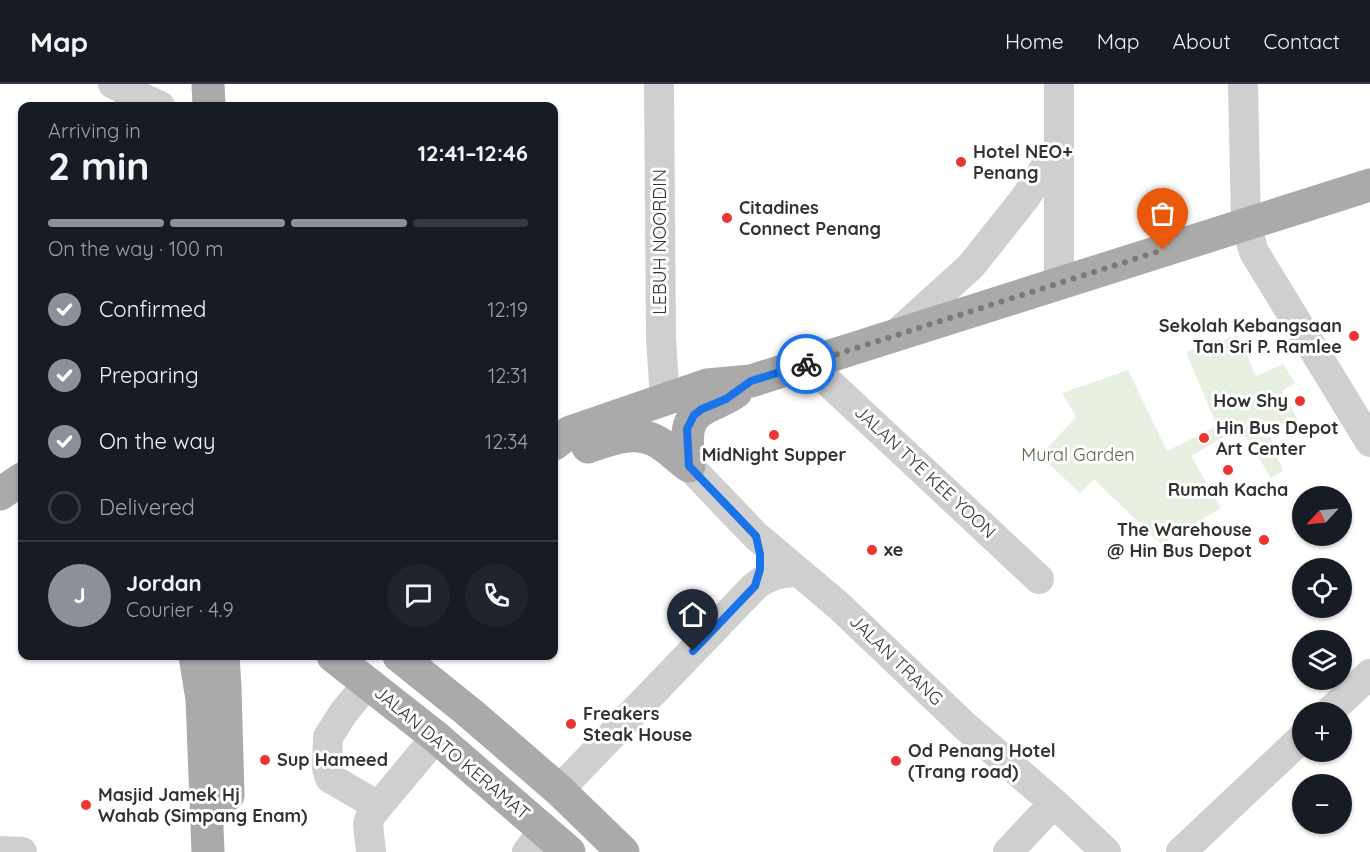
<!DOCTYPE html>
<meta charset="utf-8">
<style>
body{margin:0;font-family:Quicksand,sans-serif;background:#20242c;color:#f1f3f6;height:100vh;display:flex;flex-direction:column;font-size:22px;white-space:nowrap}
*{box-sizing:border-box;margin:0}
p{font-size:20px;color:#9ea1a6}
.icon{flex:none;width:33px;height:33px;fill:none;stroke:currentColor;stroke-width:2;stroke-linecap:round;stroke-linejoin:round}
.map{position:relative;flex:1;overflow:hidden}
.drawer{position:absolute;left:18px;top:18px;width:540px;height:558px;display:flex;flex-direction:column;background:#171b24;border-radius:12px;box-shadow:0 2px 4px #0004}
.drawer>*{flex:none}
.needle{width:39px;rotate:244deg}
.buttons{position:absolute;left:1292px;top:402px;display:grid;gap:12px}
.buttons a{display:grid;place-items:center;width:60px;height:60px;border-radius:50%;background:#171b24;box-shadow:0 2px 4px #0004;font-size:30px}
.pin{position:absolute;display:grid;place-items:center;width:51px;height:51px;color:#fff;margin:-62px -26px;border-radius:50% 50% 50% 0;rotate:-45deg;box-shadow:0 0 6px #0007}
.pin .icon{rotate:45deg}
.courier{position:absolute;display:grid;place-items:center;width:60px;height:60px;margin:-30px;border:4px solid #1a73e8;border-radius:50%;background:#fff;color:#222;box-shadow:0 2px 8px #0007}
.headline em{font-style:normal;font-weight:800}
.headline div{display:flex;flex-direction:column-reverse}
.headline{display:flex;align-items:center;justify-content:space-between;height:102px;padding:0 30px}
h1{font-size:39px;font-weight:800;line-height:45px}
.bar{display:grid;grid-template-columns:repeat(4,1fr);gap:9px 6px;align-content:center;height:72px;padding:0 30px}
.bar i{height:8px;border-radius:4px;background:#363941}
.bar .on{background:#8c9099}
.bar p{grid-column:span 4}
.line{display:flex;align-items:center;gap:15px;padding:0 30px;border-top:2px solid #363941}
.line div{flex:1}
.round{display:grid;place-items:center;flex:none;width:63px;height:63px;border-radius:32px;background:#20242c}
ol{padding:0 30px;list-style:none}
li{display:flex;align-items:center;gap:18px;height:66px}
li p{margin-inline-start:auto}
li .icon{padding:6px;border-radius:50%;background:#8c9099;color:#fff;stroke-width:4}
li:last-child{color:#9ea1a6}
li i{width:33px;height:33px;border:3px solid #363941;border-radius:50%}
header{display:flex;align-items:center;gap:36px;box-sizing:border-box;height:84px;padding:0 30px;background:#171b24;border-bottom:2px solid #363941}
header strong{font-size:28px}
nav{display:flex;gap:33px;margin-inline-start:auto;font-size:21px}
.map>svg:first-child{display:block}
.green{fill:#e7efe0}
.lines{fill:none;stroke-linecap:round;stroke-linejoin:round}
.minor{stroke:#cfcfcf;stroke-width:30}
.major{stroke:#aaa;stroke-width:33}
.done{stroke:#7a7a7a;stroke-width:6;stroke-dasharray:0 10.8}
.route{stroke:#1a73e8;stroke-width:8}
.poi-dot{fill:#ec3531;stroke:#fff;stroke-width:2}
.labels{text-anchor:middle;stroke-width:6;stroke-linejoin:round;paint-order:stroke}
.poi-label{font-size:18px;font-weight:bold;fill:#323232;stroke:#fff;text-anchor:start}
.street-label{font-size:18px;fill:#323232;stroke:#fff}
.park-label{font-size:18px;fill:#50713d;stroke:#fff}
</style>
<header>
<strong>Map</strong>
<nav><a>Home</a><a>Map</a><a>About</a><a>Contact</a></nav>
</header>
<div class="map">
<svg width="1370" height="768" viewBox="0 0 1370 768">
<rect width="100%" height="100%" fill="#fff"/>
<path class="green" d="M1238,251L1256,292L1283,280L1295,299L1282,307L1298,336L1268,347L1283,387L1271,394L1240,343L1191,372L1221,424L1161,460L1094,395L1080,409L1040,372L1076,333L1062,309L1128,286L1167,367L1217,342L1186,268Z"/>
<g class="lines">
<path class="minor" d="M113,0L160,22
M659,0L661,254L665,315
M1059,0V200
M1243,0L1246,140L1254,168L1370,358
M895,251L971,182L1025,114L1059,62
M814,278L825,295L1039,495
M689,382L756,452L838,521L966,643L1054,719L1106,768
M368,599L344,628L328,653L327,685L330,694L378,722
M1329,628L1370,590
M559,706L755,502C769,491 782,488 799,488
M0,767L22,768
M371,768L368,740L371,731L436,653
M527,768L544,747
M1008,768L1054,719
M1181,768L1302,654"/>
<path class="major" d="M208,0L209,22
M554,360L570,348L707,301L751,297L1370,101
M588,363C609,356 632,346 654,356C665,361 678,374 689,382
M689,382C688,363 682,337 702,326C713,319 725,316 736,308
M0,410L22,395
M195,572L202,615L208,768
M223,572L225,603L228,711
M333,572L436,653L569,768
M399,572L470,629L559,706L623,768"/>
</g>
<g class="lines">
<path class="done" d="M806,280L1163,166"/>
<path class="route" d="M693,567L755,502L760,485V470L756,452L689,382L687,345L694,331L702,325L726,315L751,297L806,280"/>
</g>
<g class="poi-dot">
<circle cx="961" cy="78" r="6"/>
<circle cx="727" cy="134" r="6"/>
<circle cx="1354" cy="252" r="6"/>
<circle cx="1300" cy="317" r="6"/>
<circle cx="774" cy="351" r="6"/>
<circle cx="1204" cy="354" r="6"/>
<circle cx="1228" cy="386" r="6"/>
<circle cx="1264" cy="456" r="6"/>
<circle cx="872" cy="466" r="6"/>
<circle cx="571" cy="640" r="6"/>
<circle cx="265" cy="676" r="6"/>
<circle cx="896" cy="677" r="6"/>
<circle cx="86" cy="721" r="6"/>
</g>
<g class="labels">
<g class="poi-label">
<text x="973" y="74">Hotel NEO+<tspan x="973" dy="21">Penang</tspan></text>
<text x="739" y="130">Citadines<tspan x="739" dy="21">Connect Penang</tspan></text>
<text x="1342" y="248" text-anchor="end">Sekolah Kebangsaan<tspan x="1342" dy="21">Tan Sri P. Ramlee</tspan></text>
<text x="1288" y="323" text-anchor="end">How Shy</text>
<text x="1216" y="350">Hin Bus Depot<tspan x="1216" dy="21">Art Center</tspan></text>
<text x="774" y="377" text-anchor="middle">MidNight Supper</text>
<text x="1228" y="412" text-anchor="middle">Rumah Kacha</text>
<text x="1252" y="452" text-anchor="end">The Warehouse<tspan x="1252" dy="21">@ Hin Bus Depot</tspan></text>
<text x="884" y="472">xe</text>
<text x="583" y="636">Freakers<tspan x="583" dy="21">Steak House</tspan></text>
<text x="908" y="673">Od Penang Hotel<tspan x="908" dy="21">(Trang road)</tspan></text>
<text x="277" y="682">Sup Hameed</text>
<text x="98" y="717">Masjid Jamek Hj<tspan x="98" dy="21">Wahab (Simpang Enam)</tspan></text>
</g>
<g class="street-label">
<text transform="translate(660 158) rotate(-90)" y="6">LEBUH NOORDIN</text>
<text transform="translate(925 388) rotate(43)" y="6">JALAN TYE KEE YOON</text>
<text transform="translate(896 576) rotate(44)" y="6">JALAN TRANG</text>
<text transform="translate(452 669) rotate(40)" y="6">JALAN DATO KERAMAT</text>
</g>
<g class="park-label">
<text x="1078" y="377">Mural Garden</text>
</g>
</g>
</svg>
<div class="buttons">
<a><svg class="needle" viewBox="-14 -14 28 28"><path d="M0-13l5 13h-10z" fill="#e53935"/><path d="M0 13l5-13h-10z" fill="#9ea1a6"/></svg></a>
<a><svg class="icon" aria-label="locate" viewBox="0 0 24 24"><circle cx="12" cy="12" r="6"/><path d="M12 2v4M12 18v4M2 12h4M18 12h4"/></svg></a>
<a><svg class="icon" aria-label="layers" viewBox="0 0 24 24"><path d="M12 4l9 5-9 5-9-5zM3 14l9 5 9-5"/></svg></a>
<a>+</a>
<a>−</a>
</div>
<div class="pin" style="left:1163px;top:166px;background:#ea580c"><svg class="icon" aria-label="bag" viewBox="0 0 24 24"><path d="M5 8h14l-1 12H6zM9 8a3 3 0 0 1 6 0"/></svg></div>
<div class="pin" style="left:693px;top:567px;background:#1f2937"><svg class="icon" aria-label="home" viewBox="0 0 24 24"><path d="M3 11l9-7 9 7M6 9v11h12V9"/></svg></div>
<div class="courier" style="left:806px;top:280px"><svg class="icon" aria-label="bike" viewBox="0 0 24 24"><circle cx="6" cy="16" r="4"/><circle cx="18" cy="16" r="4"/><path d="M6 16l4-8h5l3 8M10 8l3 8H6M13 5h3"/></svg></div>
<section class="drawer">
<div class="headline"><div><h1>2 min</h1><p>Arriving in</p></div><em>12:41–12:46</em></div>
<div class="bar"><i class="on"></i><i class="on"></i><i class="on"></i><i></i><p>On the way · 100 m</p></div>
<ol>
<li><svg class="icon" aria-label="check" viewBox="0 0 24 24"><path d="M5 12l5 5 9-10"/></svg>Confirmed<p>12:19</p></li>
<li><svg class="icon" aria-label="check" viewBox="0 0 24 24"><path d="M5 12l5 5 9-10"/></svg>Preparing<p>12:31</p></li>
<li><svg class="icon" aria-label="check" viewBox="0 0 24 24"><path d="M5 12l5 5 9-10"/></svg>On the way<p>12:34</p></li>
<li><i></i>Delivered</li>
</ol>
<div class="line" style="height:108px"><b class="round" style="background:#8c9099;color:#fff">J</b><div><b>Jordan</b><p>Courier · 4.9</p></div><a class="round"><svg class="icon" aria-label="chat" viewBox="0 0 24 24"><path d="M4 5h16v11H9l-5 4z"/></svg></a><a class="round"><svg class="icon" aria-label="phone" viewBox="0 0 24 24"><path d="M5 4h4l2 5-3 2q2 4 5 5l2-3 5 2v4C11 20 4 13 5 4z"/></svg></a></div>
</section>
</div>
